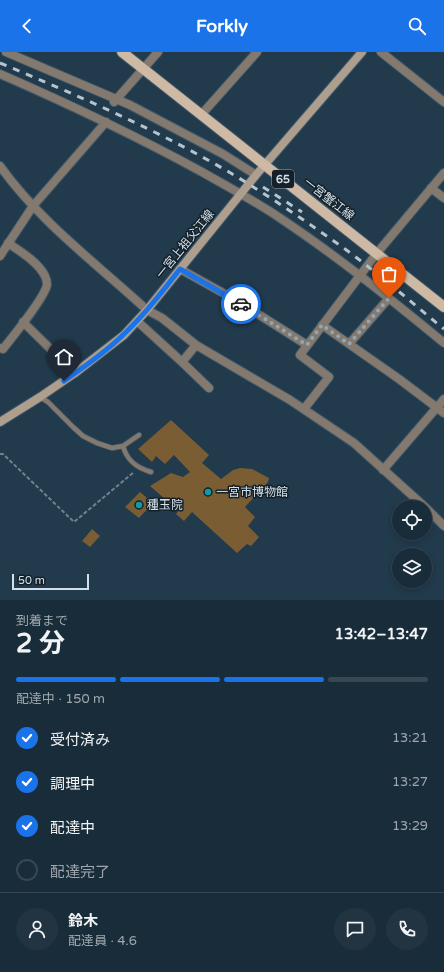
<!DOCTYPE html>
<html lang="ja">
<meta charset="utf-8">
<style>
body{margin:0;font-family:"Varela Round","Noto Sans JP",sans-serif;background:#223441;color:#f1f3f6;height:100vh;display:flex;flex-direction:column;font-size:15px;white-space:nowrap}
*{box-sizing:border-box;margin:0}
p{font-size:13px;color:#9fa7ae}
.icon{flex:none;width:22px;height:22px;fill:none;stroke:currentColor;stroke-width:2;stroke-linecap:round;stroke-linejoin:round}
.map{position:relative;height:548px;overflow:hidden}
.panel{display:flex;flex-direction:column;background:#192c39;flex:1}
.panel>*{flex:none}
.fabs{position:absolute;left:392px;top:448px;display:grid;gap:8px}
.fabs a{display:grid;place-items:center;width:40px;height:40px;border-radius:50%;background:#192c39;box-shadow:0 2px 6px #0003,0 0 0 1px #374853;font-size:20px}
.scale{position:absolute;left:12px;bottom:10px;width:77px;box-sizing:border-box;padding-left:4px;border:2px solid #d1e0eb;border-top:0;font-size:11px;line-height:14px;white-space:nowrap;color:#d1e0eb;-webkit-text-stroke:3px #152028;paint-order:stroke}
.pin{position:absolute;display:grid;place-items:center;width:34px;height:34px;color:#fff;margin:-41px -17px;border-radius:50% 50% 50% 0;rotate:-45deg;box-shadow:0 0 4px #0007}
.pin .icon{rotate:45deg}
.courier{position:absolute;display:grid;place-items:center;width:40px;height:40px;margin:-20px;border:3px solid #1a73e8;border-radius:50%;background:#fff;color:#222;box-shadow:0 1px 5px #0007}
.summary em{font-style:normal;font-weight:700}
.summary div{display:flex;flex-direction:column-reverse}
.summary{display:flex;align-items:center;justify-content:space-between;height:68px;padding:0 16px}
h1{font-size:26px;font-weight:700;line-height:30px}
.bar{display:grid;grid-template-columns:repeat(4,1fr);gap:6px 4px;align-content:center;height:48px;padding:0 16px}
.bar i{height:5px;border-radius:3px;background:#374853}
.bar .on{background:#1a73e8}
.bar p{grid-column:span 4}
.line{display:flex;align-items:center;gap:10px;padding:0 16px;border-top:1px solid #374853}
.line div{flex:1}
.round{display:grid;place-items:center;flex:none;width:42px;height:42px;border-radius:21px;background:#223441}
ol{padding:0 16px;list-style:none}
li{display:flex;align-items:center;gap:12px;height:44px}
li p{margin-inline-start:auto}
li .icon{padding:4px;border-radius:50%;background:#1a73e8;color:#fff;stroke-width:4}
li:last-child{color:#9fa7ae}
li i{width:22px;height:22px;border:2px solid #374853;border-radius:50%}
header{display:flex;justify-content:space-between;align-items:center;height:52px;padding:0 16px;background:#1a73e8;color:#fff;font-size:18px;font-weight:700}
.map>svg:first-child{display:block}
.building{fill:#7a5d32}
.lines{fill:none;stroke-linecap:round;stroke-linejoin:round}
.lane-casing{stroke:#415869;stroke-width:6}
.street-casing{stroke:#415869;stroke-width:10}
.secondary-casing{stroke:#415869;stroke-width:10}
.primary-casing{stroke:#415869;stroke-width:12}
.path{stroke:#6e8291;stroke-width:2;stroke-dasharray:4 2;stroke-linecap:butt}
.lane{stroke:#83796e;stroke-width:4.5}
.street{stroke:#83796e;stroke-width:8}
.secondary{stroke:#ae9e8d;stroke-width:8}
.primary{stroke:#cebaa4;stroke-width:10}
.rail{stroke:#b4c4d0;stroke-width:3;stroke-dasharray:7 7;stroke-linecap:butt}
.done{stroke:#93a6b3;stroke-width:4;stroke-dasharray:0 7.2}
.route{stroke:#1a73e8;stroke-width:5}
.culture-dot{fill:#0f9aa8;stroke:#152028;stroke-width:1.5}
.labels{text-anchor:middle;stroke-width:3;stroke-linejoin:round;paint-order:stroke}
.shield{fill:#152028;stroke:#99a6b0;stroke-width:1}
.shield-label{font-size:11px;font-weight:bold;fill:#d1e0eb}
.street-label{font-size:12px;fill:#d1e0eb;stroke:#152028}
.poi-label{font-size:12px;fill:#d1e0eb;stroke:#152028;text-anchor:start}
</style>
<header><svg class="icon" aria-label="back" viewBox="0 0 24 24"><path d="M15 5l-7 7 7 7"/></svg>Forkly<svg class="icon" aria-label="search" viewBox="0 0 24 24"><circle cx="10" cy="10" r="6"/><path d="M15 15l6 6"/></svg></header>
<div class="map">
<svg width="444" height="548" viewBox="0 0 444 548">
<rect width="100%" height="100%" fill="#213a4c"/>
<path class="building" d="M171,368L209,403L202,411L221,427L233,418L240,416L252,417L269,426L268,430L245,455L255,465L248,474L259,485L251,494L247,492L237,501L192,460L184,469L176,462L184,452L180,447L173,454L150,434L171,421L183,425L190,420L174,403L165,412L156,404L152,410L138,397Z
M140,440L153,451L139,466L125,455Z
M92,477L100,484L90,495L82,489Z"/>
<g class="lines">
<g class="lane-casing">
<path id="lane" d="M40,345L48,350L73,375L83,384L97,391L112,396L123,394L139,383
M123,394C127,409 137,416 151,420"/>
</g>
<g class="street-casing">
<path id="street" d="M6,0L130,53L223,102L256,123
M381,0L444,50
M0,22C69,52 136,84 202,120C228,135 255,149 280,166C337,204 391,247 444,291
M114,50L158,0
M201,63L257,0
M0,114C40,170 97,212 147,258L162,266L196,293L290,348L354,391L425,455
M431,136L444,146
M0,204L33,154L106,70
M180,217L234,247L307,293
M137,269L182,310L196,293
M23,270L75,321
M322,273L399,327L444,361
M349,292L389,246
M0,296L3,297C13,284 44,247 47,233C47,230 46,226 45,224C38,210 21,200 8,191
M182,310L209,336
M304,357L329,325L300,303L377,201L444,121
M383,418L444,347
M425,455L444,474"/>
</g>
<g class="secondary-casing">
<path id="secondary" d="M0,370L40,345L75,321L124,283L147,258L256,123L362,0"/>
</g>
<g class="primary-casing">
<path id="primary" d="M122,0L444,255"/>
</g>
<path class="path" d="M0,402H3L74,470L134,420"/>
<use href="#lane" class="lane"/>
<use href="#street" class="street"/>
<use href="#secondary" class="secondary"/>
<use href="#primary" class="primary"/>
<path class="rail" d="M0,11C79,44 155,77 229,120C269,144 307,170 345,197C379,222 411,250 444,277
M263,135L302,160"/>
</g>
<g class="lines">
<path class="done" d="M241,252L307,293L322,273L349,292L389,246"/>
<path class="route" d="M64,329C84,315 106,300 124,282C145,262 162,240 180,217L241,252"/>
</g>
<g class="culture-dot">
<circle cx="208" cy="440" r="4"/>
<circle cx="139" cy="453" r="4"/>
</g>
<g class="labels">
<rect class="shield" x="272" y="118" width="22" height="18" rx="3"/>
<g class="shield-label">
<text x="283" y="131">65</text>
</g>
<g class="street-label">
<text transform="translate(329 147) rotate(38)" y="4">一宮蟹江線</text>
<text transform="translate(185 192) rotate(-51)" y="4">一宮上祖父江線</text>
</g>
<g class="poi-label">
<text x="216" y="444">一宮市博物館</text>
<text x="147" y="457">種玉院</text>
</g>
</g>
</svg>
<div class="fabs">
<a><svg class="icon" aria-label="locate" viewBox="0 0 24 24"><circle cx="12" cy="12" r="6"/><path d="M12 2v4M12 18v4M2 12h4M18 12h4"/></svg></a>
<a><svg class="icon" aria-label="layers" viewBox="0 0 24 24"><path d="M12 4l9 5-9 5-9-5zM3 14l9 5 9-5"/></svg></a>
</div>
<div class="scale">50 m</div>
<div class="pin" style="left:389px;top:246px;background:#ea580c"><svg class="icon" aria-label="bag" viewBox="0 0 24 24"><path d="M5 8h14l-1 12H6zM9 8a3 3 0 0 1 6 0"/></svg></div>
<div class="pin" style="left:64px;top:329px;background:#1f2937"><svg class="icon" aria-label="home" viewBox="0 0 24 24"><path d="M3 11l9-7 9 7M6 9v11h12V9"/></svg></div>
<div class="courier" style="left:241px;top:252px"><svg class="icon" aria-label="car" viewBox="0 0 24 24"><path d="M5 17H2v-5l4-1 3-4h7l3 4 3 1v5h-3M9 17h6M6 11h13"/><circle cx="7" cy="17" r="2"/><circle cx="17" cy="17" r="2"/></svg></div>
</div>
<section class="panel">
<div class="summary"><div><h1>2 分</h1><p>到着まで</p></div><em>13:42–13:47</em></div>
<div class="bar"><i class="on"></i><i class="on"></i><i class="on"></i><i></i><p>配達中 · 150 m</p></div>
<ol>
<li><svg class="icon" aria-label="check" viewBox="0 0 24 24"><path d="M5 12l5 5 9-10"/></svg>受付済み<p>13:21</p></li>
<li><svg class="icon" aria-label="check" viewBox="0 0 24 24"><path d="M5 12l5 5 9-10"/></svg>調理中<p>13:27</p></li>
<li><svg class="icon" aria-label="check" viewBox="0 0 24 24"><path d="M5 12l5 5 9-10"/></svg>配達中<p>13:29</p></li>
<li><i></i>配達完了</li>
</ol>
<div class="line" style="height:72px"><a class="round"><svg class="icon" aria-label="person" viewBox="0 0 24 24"><circle cx="12" cy="8" r="4"/><path d="M4 21q1-7 8-7t8 7"/></svg></a><div><b>鈴木</b><p>配達員 · 4.6</p></div><a class="round"><svg class="icon" aria-label="chat" viewBox="0 0 24 24"><path d="M4 5h16v11H9l-5 4z"/></svg></a><a class="round"><svg class="icon" aria-label="phone" viewBox="0 0 24 24"><path d="M5 4h4l2 5-3 2q2 4 5 5l2-3 5 2v4C11 20 4 13 5 4z"/></svg></a></div>
</section>
